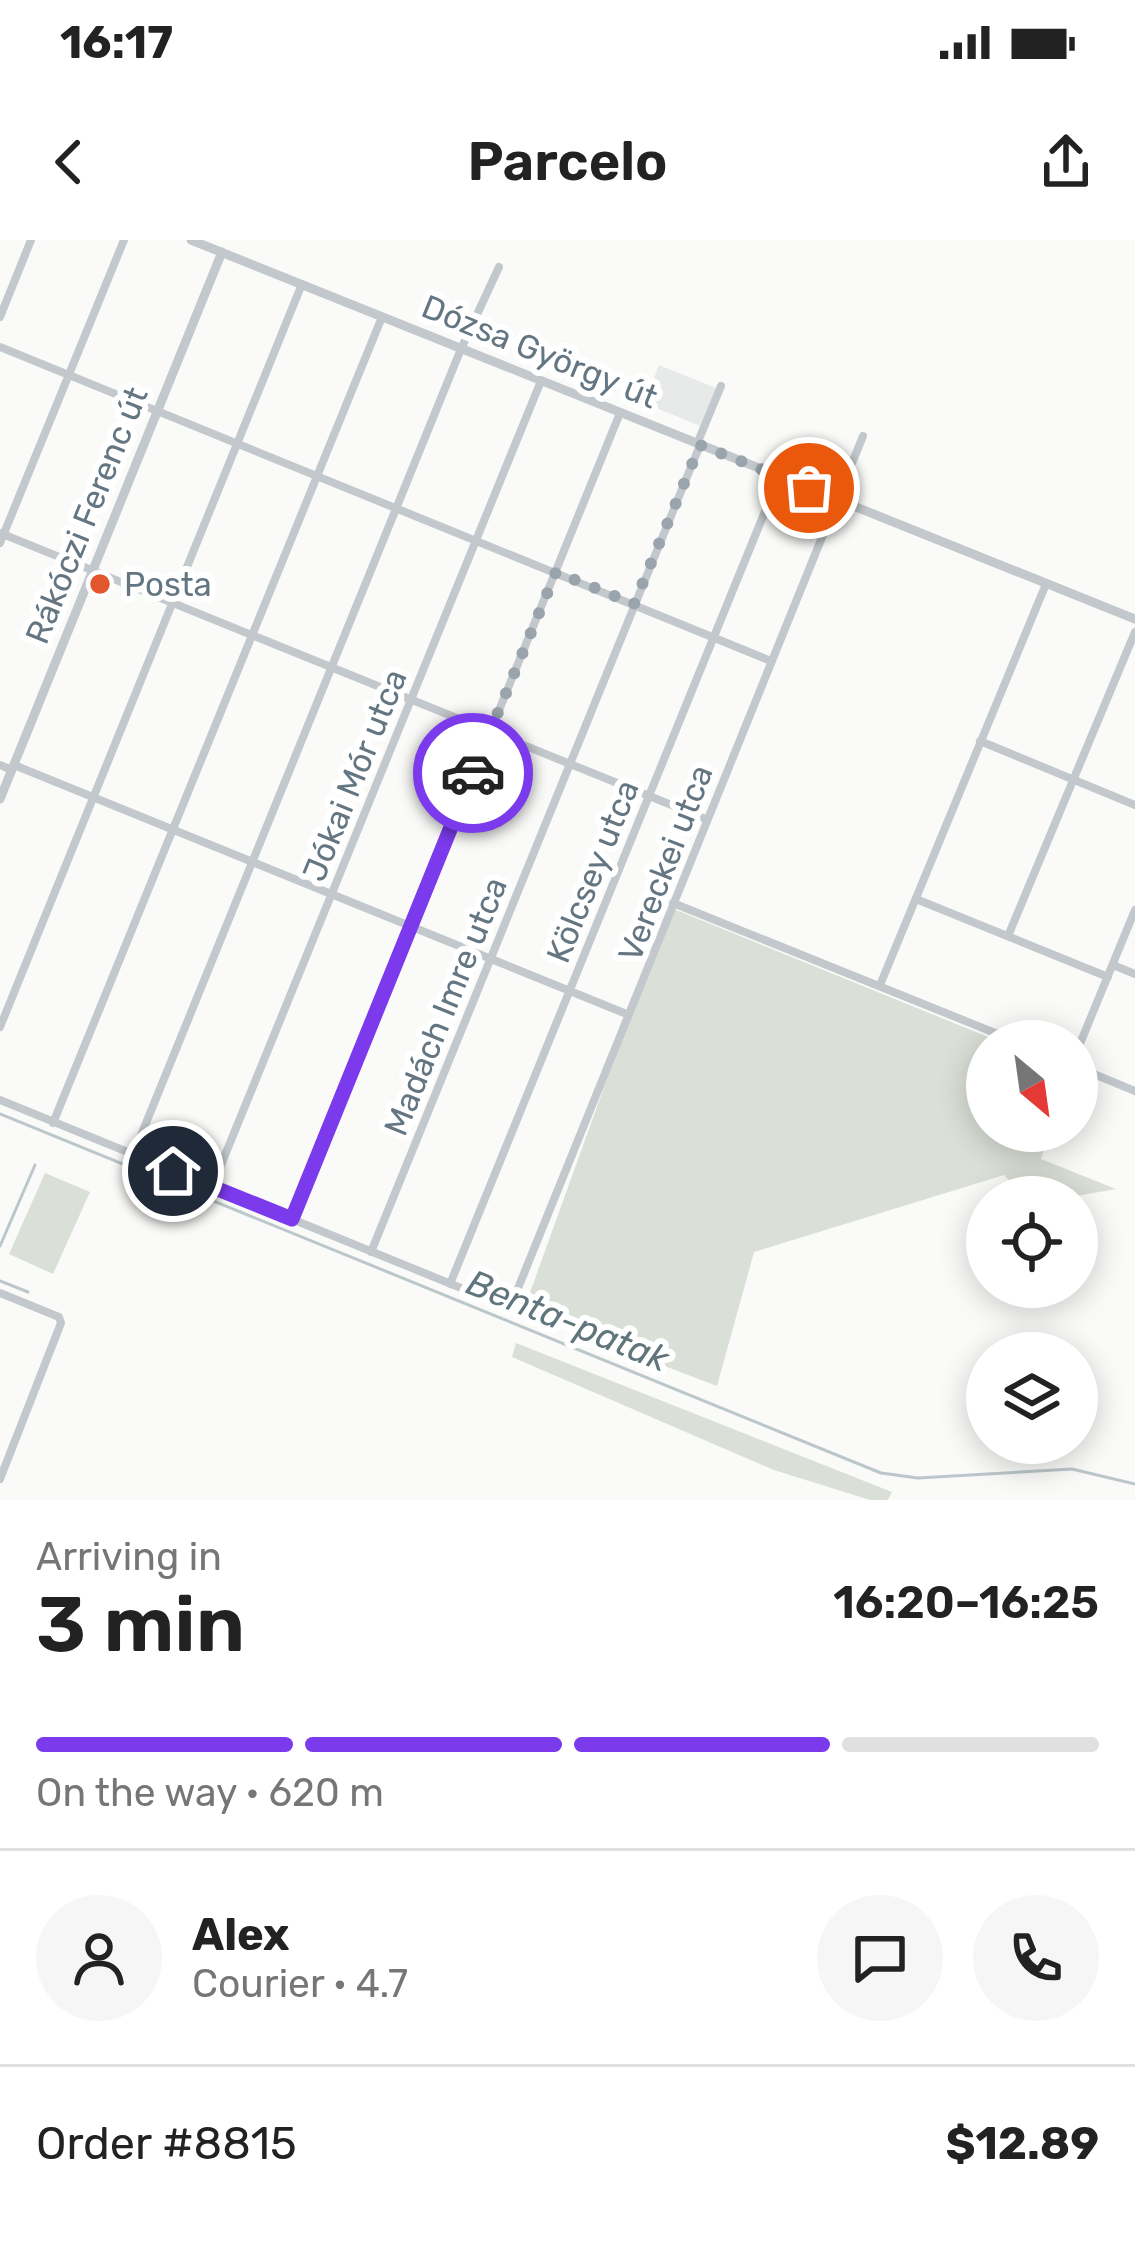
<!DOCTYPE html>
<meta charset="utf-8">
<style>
body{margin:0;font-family:Rubik,sans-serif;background:#f6f6f6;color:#222;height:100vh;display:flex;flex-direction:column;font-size:45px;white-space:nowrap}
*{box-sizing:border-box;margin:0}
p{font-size:39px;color:#767676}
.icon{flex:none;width:66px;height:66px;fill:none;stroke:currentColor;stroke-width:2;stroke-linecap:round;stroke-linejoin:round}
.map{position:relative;height:1260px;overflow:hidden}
.drawer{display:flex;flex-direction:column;background:#fff;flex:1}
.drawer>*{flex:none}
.needle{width:78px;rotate:151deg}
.buttons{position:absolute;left:966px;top:780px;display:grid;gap:24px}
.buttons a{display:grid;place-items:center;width:132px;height:132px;border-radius:50%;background:#fff;box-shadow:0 6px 30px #0003;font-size:60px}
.pin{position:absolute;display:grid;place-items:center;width:102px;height:102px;color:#fff;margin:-51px;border:6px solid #fff;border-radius:50%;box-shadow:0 3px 12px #0007}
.courier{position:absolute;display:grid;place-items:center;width:120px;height:120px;margin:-60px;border:9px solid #7c3aed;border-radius:50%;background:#fff;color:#222;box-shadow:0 3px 15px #0007}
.overview em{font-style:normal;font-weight:600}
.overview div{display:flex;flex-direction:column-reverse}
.overview{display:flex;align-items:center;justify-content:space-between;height:204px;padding:0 36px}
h1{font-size:78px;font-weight:600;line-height:90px}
.bar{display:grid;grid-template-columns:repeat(4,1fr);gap:18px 12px;align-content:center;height:144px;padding:0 36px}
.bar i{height:15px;border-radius:9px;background:#e0e0e0}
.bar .selected{background:#7c3aed}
.bar p{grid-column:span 4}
.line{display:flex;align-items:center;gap:30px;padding:0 36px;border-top:3px solid #e0e0e0}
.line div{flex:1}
.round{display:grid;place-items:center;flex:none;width:126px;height:126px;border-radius:63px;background:#f6f6f6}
.status{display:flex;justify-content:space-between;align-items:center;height:84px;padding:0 60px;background:#fff;direction:ltr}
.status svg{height:33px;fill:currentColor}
header{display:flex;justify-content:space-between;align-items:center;height:156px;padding:0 36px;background:#fff;font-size:54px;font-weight:600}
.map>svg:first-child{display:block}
.built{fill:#e8e9e9}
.green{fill:#dadfd7}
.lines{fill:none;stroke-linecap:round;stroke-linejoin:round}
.stream{stroke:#bbc7cb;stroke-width:3}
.minor{stroke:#c3c8cc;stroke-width:8}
.tertiary{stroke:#c3c8cc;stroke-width:9}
.done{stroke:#99a4ac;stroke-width:12;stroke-dasharray:0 21.6}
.route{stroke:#7c3aed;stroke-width:15}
.poi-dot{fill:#e4572e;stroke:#fff;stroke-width:4.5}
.labels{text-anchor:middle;stroke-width:12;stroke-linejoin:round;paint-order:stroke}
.street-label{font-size:33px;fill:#657683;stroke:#fff}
.poi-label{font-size:33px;fill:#657683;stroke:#fff;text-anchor:start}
.water-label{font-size:36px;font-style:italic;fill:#60757c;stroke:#fff}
</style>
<div class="status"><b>16:17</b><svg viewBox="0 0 49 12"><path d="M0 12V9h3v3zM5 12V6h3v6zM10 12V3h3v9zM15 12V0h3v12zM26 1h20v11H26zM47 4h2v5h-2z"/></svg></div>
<header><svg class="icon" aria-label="back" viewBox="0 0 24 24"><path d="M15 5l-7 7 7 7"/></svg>Parcelo<svg class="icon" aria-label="share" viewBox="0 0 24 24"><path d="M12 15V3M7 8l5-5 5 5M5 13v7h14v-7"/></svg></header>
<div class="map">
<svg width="1135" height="1260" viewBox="0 0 1135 1260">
<rect width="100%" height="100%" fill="#fafaf8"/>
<path class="built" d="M659,125L716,148L700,186L644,163Z"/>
<path class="green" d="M669,667L998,801H987V891H1051L1041,919L1116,949L1071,957H1025L1004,935L754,1012L717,1146L523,1072Z
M45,933L90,952L53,1034L9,1014Z
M516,1103L892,1252L888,1260H870L774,1230L512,1117Z"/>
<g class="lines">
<path class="stream" d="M0,874L881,1233L918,1238L1072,1229L1135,1244
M0,1006L35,925
M0,1041L28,1052"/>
<path class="minor" d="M0,77L31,0
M0,107L771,421
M697,204L721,146
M0,293L706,579
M0,303L124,0
M980,501L1135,565
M0,525L12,530
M14,525L629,775
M916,659L1108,737
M673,663L1015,801
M1008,696L1135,392
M1113,725L1135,734
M880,745L1046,344
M0,787L302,44
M1077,811L1135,670
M1077,827L1135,851
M0,860L510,1068L863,196
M53,883L382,77
M133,915L461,109L499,27
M212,947L541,141
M292,979L620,173
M371,1012L700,205
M450,1044L779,237
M0,1053L59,1077L61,1083L0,1239"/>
<path class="tertiary" d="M191,0L1135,379
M0,559L222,12"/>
</g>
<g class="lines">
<path class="done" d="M473,533L556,332L634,364L700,205L809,248"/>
<path class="route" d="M173,931L292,979L473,533"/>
</g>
<circle class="poi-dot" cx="100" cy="344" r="12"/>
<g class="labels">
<g class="street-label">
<text transform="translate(540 111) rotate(22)" y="12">Dózsa György út</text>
<text transform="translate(86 275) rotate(-68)" y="12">Rákóczi Ferenc út</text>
<text transform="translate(354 535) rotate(-68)" y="12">Jókai Mór utca</text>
<text transform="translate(665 623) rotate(-69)" y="12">Vereckei utca</text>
<text transform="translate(592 631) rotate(-68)" y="12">Kölcsey utca</text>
<text transform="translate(445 766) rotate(-68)" y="12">Madách Imre utca</text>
</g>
<g class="poi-label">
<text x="124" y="356">Posta</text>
</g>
<g class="water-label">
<text transform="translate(568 1080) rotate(22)" y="13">Benta-patak</text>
</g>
</g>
</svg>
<div class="buttons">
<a><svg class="needle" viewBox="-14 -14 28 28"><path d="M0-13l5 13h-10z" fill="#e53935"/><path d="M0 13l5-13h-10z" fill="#767676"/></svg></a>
<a><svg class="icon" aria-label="locate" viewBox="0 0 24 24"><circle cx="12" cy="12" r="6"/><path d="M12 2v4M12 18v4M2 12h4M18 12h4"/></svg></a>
<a><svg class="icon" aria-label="layers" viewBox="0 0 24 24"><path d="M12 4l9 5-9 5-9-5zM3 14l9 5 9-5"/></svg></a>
</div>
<div class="pin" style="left:809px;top:248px;background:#ea580c"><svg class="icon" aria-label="bag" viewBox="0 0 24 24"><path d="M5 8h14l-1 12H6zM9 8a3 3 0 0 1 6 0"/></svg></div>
<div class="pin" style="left:173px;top:931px;background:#1f2937"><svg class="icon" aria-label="home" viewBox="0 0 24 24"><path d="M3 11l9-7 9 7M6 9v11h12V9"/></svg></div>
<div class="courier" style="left:473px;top:533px"><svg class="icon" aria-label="car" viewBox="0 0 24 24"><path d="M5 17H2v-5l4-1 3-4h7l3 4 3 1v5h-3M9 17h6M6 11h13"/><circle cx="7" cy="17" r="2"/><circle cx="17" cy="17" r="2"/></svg></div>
</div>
<section class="drawer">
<div class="overview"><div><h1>3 min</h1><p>Arriving in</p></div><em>16:20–16:25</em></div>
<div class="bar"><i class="selected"></i><i class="selected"></i><i class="selected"></i><i></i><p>On the way · 620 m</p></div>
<div class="line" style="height:216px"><a class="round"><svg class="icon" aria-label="person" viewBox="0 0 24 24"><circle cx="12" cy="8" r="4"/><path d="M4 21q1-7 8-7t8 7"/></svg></a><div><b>Alex</b><p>Courier · 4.7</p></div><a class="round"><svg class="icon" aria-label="chat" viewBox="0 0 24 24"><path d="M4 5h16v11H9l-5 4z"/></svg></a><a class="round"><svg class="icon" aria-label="phone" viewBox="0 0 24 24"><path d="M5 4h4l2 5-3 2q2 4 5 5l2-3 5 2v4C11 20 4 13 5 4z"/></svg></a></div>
<div class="line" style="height:156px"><div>Order #8815</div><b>$12.89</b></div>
</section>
